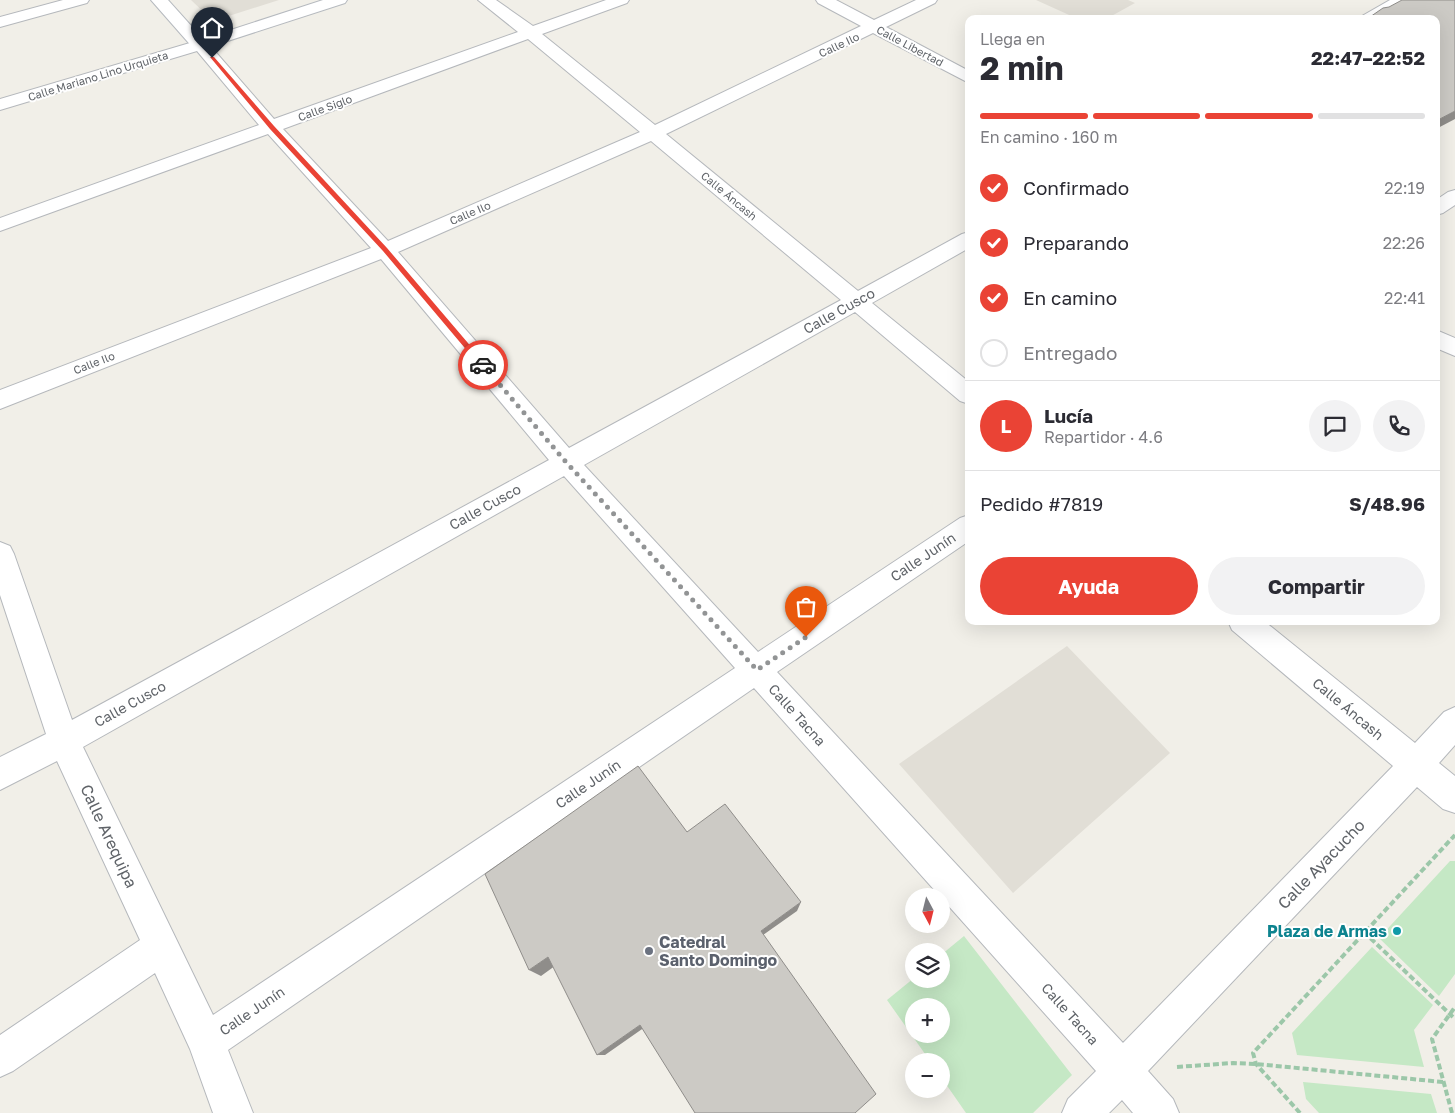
<!DOCTYPE html>
<html lang="es">
<meta charset="utf-8">
<style>
body{margin:0;font-family:"Golos Text",sans-serif;background:#f2f2f3;color:#2b2b33;height:100vh;display:flex;flex-direction:column;font-size:19px;white-space:nowrap}
*{box-sizing:border-box;margin:0}
p{font-size:16px;color:#7c7c81}
.icon{flex:none;width:28px;height:28px;fill:none;stroke:currentColor;stroke-width:2;stroke-linecap:round;stroke-linejoin:round}
.map{position:relative;flex:1;overflow:hidden}
.drawer{position:absolute;left:965px;top:15px;width:475px;height:610px;display:flex;flex-direction:column;background:#fff;border-radius:10px;box-shadow:0 5px 20px #0002}
.drawer>*{flex:none}
.needle{width:32px;rotate:173deg}
.buttons{position:absolute;left:905px;top:888px;display:grid;gap:10px}
.buttons a{display:grid;place-items:center;width:45px;height:45px;border-radius:50%;background:#fff;box-shadow:0 5px 20px #0002;font-size:25px}
.pin{position:absolute;display:grid;place-items:center;width:42px;height:42px;color:#fff;margin:-51px -21px;border-radius:50% 50% 50% 0;rotate:-45deg;box-shadow:0 0 5px #0007}
.pin .icon{rotate:45deg}
.courier{position:absolute;display:grid;place-items:center;width:50px;height:50px;margin:-25px;border:4px solid #ea4335;border-radius:50%;background:#fff;color:#222;box-shadow:0 1px 6px #0007}
.overview em{font-style:normal;font-weight:700}
.overview div{display:flex;flex-direction:column-reverse}
.overview{display:flex;align-items:center;justify-content:space-between;height:85px;padding:0 15px}
h1{font-size:32px;font-weight:700;line-height:38px}
.bar{display:grid;grid-template-columns:repeat(4,1fr);gap:8px 5px;align-content:center;height:60px;padding:0 15px}
.bar i{height:6px;border-radius:4px;background:#e1e1e2}
.bar .selected{background:#ea4335}
.bar p{grid-column:span 4}
.line{display:flex;align-items:center;gap:12px;padding:0 15px;border-top:1px solid #e1e1e2}
.line div{flex:1}
.round{display:grid;place-items:center;flex:none;width:52px;height:52px;border-radius:26px;background:#f2f2f3}
ol{padding:0 15px;list-style:none}
li{display:flex;align-items:center;gap:15px;height:55px}
li p{margin-inline-start:auto}
li .icon{padding:5px;border-radius:50%;background:#ea4335;color:#fff;stroke-width:4}
li:last-child{color:#7c7c81}
li i{width:28px;height:28px;border:2px solid #e1e1e2;border-radius:50%}
.cta{display:flex;gap:10px;margin-top:auto;padding:10px 15px}
.cta a{flex:1;height:58px;border-radius:30px;background:#ea4335;color:#fff;font-size:20px;font-weight:700;line-height:58px;text-align:center}
.cta a+a{background:#f2f2f3;color:#2b2b33}
.map>svg:first-child{display:block}
.education{fill:#e1ded6}
.green{fill:#c5e8c5;fill-rule:evenodd}
.lines{fill:none;stroke-linecap:round;stroke-linejoin:round}
.minor-casing{stroke:#b5b8bc;stroke-width:2}
.secondary-casing{stroke:#b6babf;stroke-width:2}
.path{stroke:#9cc7a9;stroke-width:4;stroke-dasharray:6 3;stroke-linecap:butt}
.minor{fill:#fff;fill-rule:evenodd}
.secondary{fill:#fff;fill-rule:evenodd}
.shaded-wall{fill:#8f8d8a}
.building{fill:#cccac5;stroke:#8f8d8a}
.route{fill:#ea4335}
.done{stroke:#929495;stroke-width:5;stroke-dasharray:0 9}
.culture-dot{fill:#0f9aa8;stroke:#fff;stroke-width:2}
.worship-dot{fill:#6b7280;stroke:#fff;stroke-width:2}
.labels{text-anchor:middle;stroke-width:4;stroke-linejoin:round;paint-order:stroke}
.far-street-label{font-size:11px;fill:#5f6368;stroke:#fff}
.street-label{font-size:14px;fill:#5f6368;stroke:#fff}
.near-street-label{font-size:16px;fill:#5f6368;stroke:#fff}
.near-culture-label{font-size:16px;font-weight:bold;fill:#0d838f;stroke:#fff;text-anchor:end}
.near-worship-label{font-size:16px;font-weight:bold;fill:#5b616d;stroke:#fff;text-anchor:start}
</style>
<div class="map">
<svg width="1455" height="1113" viewBox="0 0 1455 1113">
<rect width="100%" height="100%" fill="#f1efe8"/>
<path class="education" d="M191,0H279L213,21Z
M1036,0H1128L1135,3L1106,19H1078Z
M1067,646L1170,753L1013,893L899,764Z"/>
<path class="green" d="M1450,861H1455V974L1439,996L1379,938Z
M964,936L1072,1075L1033,1113H966L941,1077V1061H930L887,1000L914,978L941,979V955ZM914,1006H941V1034H914Z
M1372,947L1433,1005L1414,1030L1424,1067L1297,1055L1292,1033Z
M1303,1082L1431,1094L1437,1113H1319L1306,1099Z"/>
<g class="lines">
<g class="minor-casing">
<path id="minor" d="M63,0H89L87,3L0,27V17Z
M478,0H496L533,26L606,0H629L627,3L542,34L655,125L861,26L818,3L816,0H836L874,20L916,0H937L935,3L886,27L969,71V83L873,33L666,134L858,291L962,234L969,232V248L872,303L969,382V404L960,401L855,312L584,465L758,652L960,518L969,515V541L777,672L1123,1043L1393,766L1232,630L1228,621H1264L1415,743L1444,712L1455,707V745L1439,763L1455,776V813L1443,809L1417,787L1148,1071L1173,1099L1179,1113H1133L1122,1100L1109,1113H1062L1068,1099L1096,1071L754,688L228,1050L253,1113H213L190,1049L155,973L13,1071L0,1077V1035L140,940L57,761L0,790V757L46,734L0,595V542L10,546L14,554L72,720L549,460L381,259L0,409V390L371,248L268,134L0,231V218L259,125L197,51L0,110V99L200,40L206,41L274,119L518,32ZM528,39L640,132L388,241L283,129ZM651,141L841,300L569,448L398,252ZM564,476L735,668L213,1015L83,747Z
M1390,0H1410L1408,3L1380,19H1360L1362,16Z
M1455,190V205L1443,213L1436,215V200L1448,192Z
M1436,330L1455,338V356L1436,348Z"/>
</g>
<g class="secondary-casing">
<path id="secondary" d="M151,0H168L203,39L323,0H347L345,3L200,50L194,49Z"/>
</g>
<path class="path" d="M1364,932L1455,1019
M1177,1067L1233,1063L1256,1064L1443,1082
M1300,1113L1256,1064L1253,1053L1455,835
M1452,1113L1432,1039L1455,1007"/>
<use href="#minor" class="minor"/>
<use href="#secondary" class="secondary"/>
</g>
<path class="shaded-wall" d="M1455,111V119L1436,129V121Z
M801,902L797,911L759,938L761,931Z
M548,957L559,963L541,976L529,970Z
M640,1025L645,1027L605,1055H597Z"/>
<path class="building" d="M1402,0H1455V111L1436,121V19H1367L1383,8L1389,7Z
M638,766L687,832L725,804L801,902L761,931L876,1094L855,1113H695L640,1025L597,1055L548,957L529,970L485,874Z"/>
<path class="route" d="M210,57H214L274,126L387,248L485,363V366H480L383,251L270,129Z"/>
<g class="lines">
<path class="done" d="M483,365L566,462L757,670L806,637"/>
</g>
<circle class="culture-dot" cx="1397" cy="931" r="5"/>
<circle class="worship-dot" cx="649" cy="951" r="5"/>
<g class="labels">
<g class="far-street-label">
<text transform="translate(839 45) rotate(-25)" y="4">Calle Ilo</text>
<text transform="translate(910 46) rotate(28)" y="4">Calle Libertad</text>
<text transform="translate(98 76) rotate(-17)" y="4">Calle Mariano Lino Urquieta</text>
<text transform="translate(325 108) rotate(-20)" y="4">Calle Siglo</text>
<text transform="translate(729 196) rotate(40)" y="4">Calle Áncash</text>
<text transform="translate(470 213) rotate(-23)" y="4">Calle Ilo</text>
<text transform="translate(94 363) rotate(-21)" y="4">Calle Ilo</text>
</g>
<g class="street-label">
<text transform="translate(839 311) rotate(-29)" y="5">Calle Cusco</text>
<text transform="translate(485 507) rotate(-29)" y="5">Calle Cusco</text>
<text transform="translate(923 557) rotate(-34)" y="5">Calle Junín</text>
<text transform="translate(130 704) rotate(-29)" y="5">Calle Cusco</text>
<text transform="translate(1348 709) rotate(40)" y="5">Calle Áncash</text>
<text transform="translate(797 715) rotate(48)" y="5">Calle Tacna</text>
<text transform="translate(588 784) rotate(-34)" y="5">Calle Junín</text>
<text transform="translate(252 1011) rotate(-34)" y="5">Calle Junín</text>
<text transform="translate(1070 1014) rotate(48)" y="5">Calle Tacna</text>
</g>
<g class="near-street-label">
<text transform="translate(109 836) rotate(65)" y="6">Calle Arequipa</text>
<text transform="translate(1321 864) rotate(-46)" y="6">Calle Ayacucho</text>
</g>
<g class="near-culture-label">
<text x="1387" y="937">Plaza de Armas</text>
</g>
<g class="near-worship-label">
<text x="659" y="948">Catedral<tspan x="659" dy="18">Santo Domingo</tspan></text>
</g>
</g>
</svg>
<div class="buttons">
<a><svg class="needle" viewBox="-14 -14 28 28"><path d="M0-13l5 13h-10z" fill="#e53935"/><path d="M0 13l5-13h-10z" fill="#7c7c81"/></svg></a>
<a><svg class="icon" aria-label="layers" viewBox="0 0 24 24"><path d="M12 4l9 5-9 5-9-5zM3 14l9 5 9-5"/></svg></a>
<a>+</a>
<a>−</a>
</div>
<div class="pin" style="left:806px;top:637px;background:#ea580c"><svg class="icon" aria-label="bag" viewBox="0 0 24 24"><path d="M5 8h14l-1 12H6zM9 8a3 3 0 0 1 6 0"/></svg></div>
<div class="pin" style="left:212px;top:58px;background:#1f2937"><svg class="icon" aria-label="home" viewBox="0 0 24 24"><path d="M3 11l9-7 9 7M6 9v11h12V9"/></svg></div>
<div class="courier" style="left:483px;top:365px"><svg class="icon" aria-label="car" viewBox="0 0 24 24"><path d="M5 17H2v-5l4-1 3-4h7l3 4 3 1v5h-3M9 17h6M6 11h13"/><circle cx="7" cy="17" r="2"/><circle cx="17" cy="17" r="2"/></svg></div>
<section class="drawer">
<div class="overview"><div><h1>2 min</h1><p>Llega en</p></div><em>22:47–22:52</em></div>
<div class="bar"><i class="selected"></i><i class="selected"></i><i class="selected"></i><i></i><p>En camino · 160 m</p></div>
<ol>
<li><svg class="icon" aria-label="check" viewBox="0 0 24 24"><path d="M5 12l5 5 9-10"/></svg>Confirmado<p>22:19</p></li>
<li><svg class="icon" aria-label="check" viewBox="0 0 24 24"><path d="M5 12l5 5 9-10"/></svg>Preparando<p>22:26</p></li>
<li><svg class="icon" aria-label="check" viewBox="0 0 24 24"><path d="M5 12l5 5 9-10"/></svg>En camino<p>22:41</p></li>
<li><i></i>Entregado</li>
</ol>
<div class="line" style="height:90px"><b class="round" style="background:#ea4335;color:#fff">L</b><div><b>Lucía</b><p>Repartidor · 4.6</p></div><a class="round"><svg class="icon" aria-label="chat" viewBox="0 0 24 24"><path d="M4 5h16v11H9l-5 4z"/></svg></a><a class="round"><svg class="icon" aria-label="phone" viewBox="0 0 24 24"><path d="M5 4h4l2 5-3 2q2 4 5 5l2-3 5 2v4C11 20 4 13 5 4z"/></svg></a></div>
<div class="line" style="height:65px"><div>Pedido #7819</div><b>S/48.96</b></div>
<div class="cta"><a>Ayuda</a><a>Compartir</a></div>
</section>
</div>
